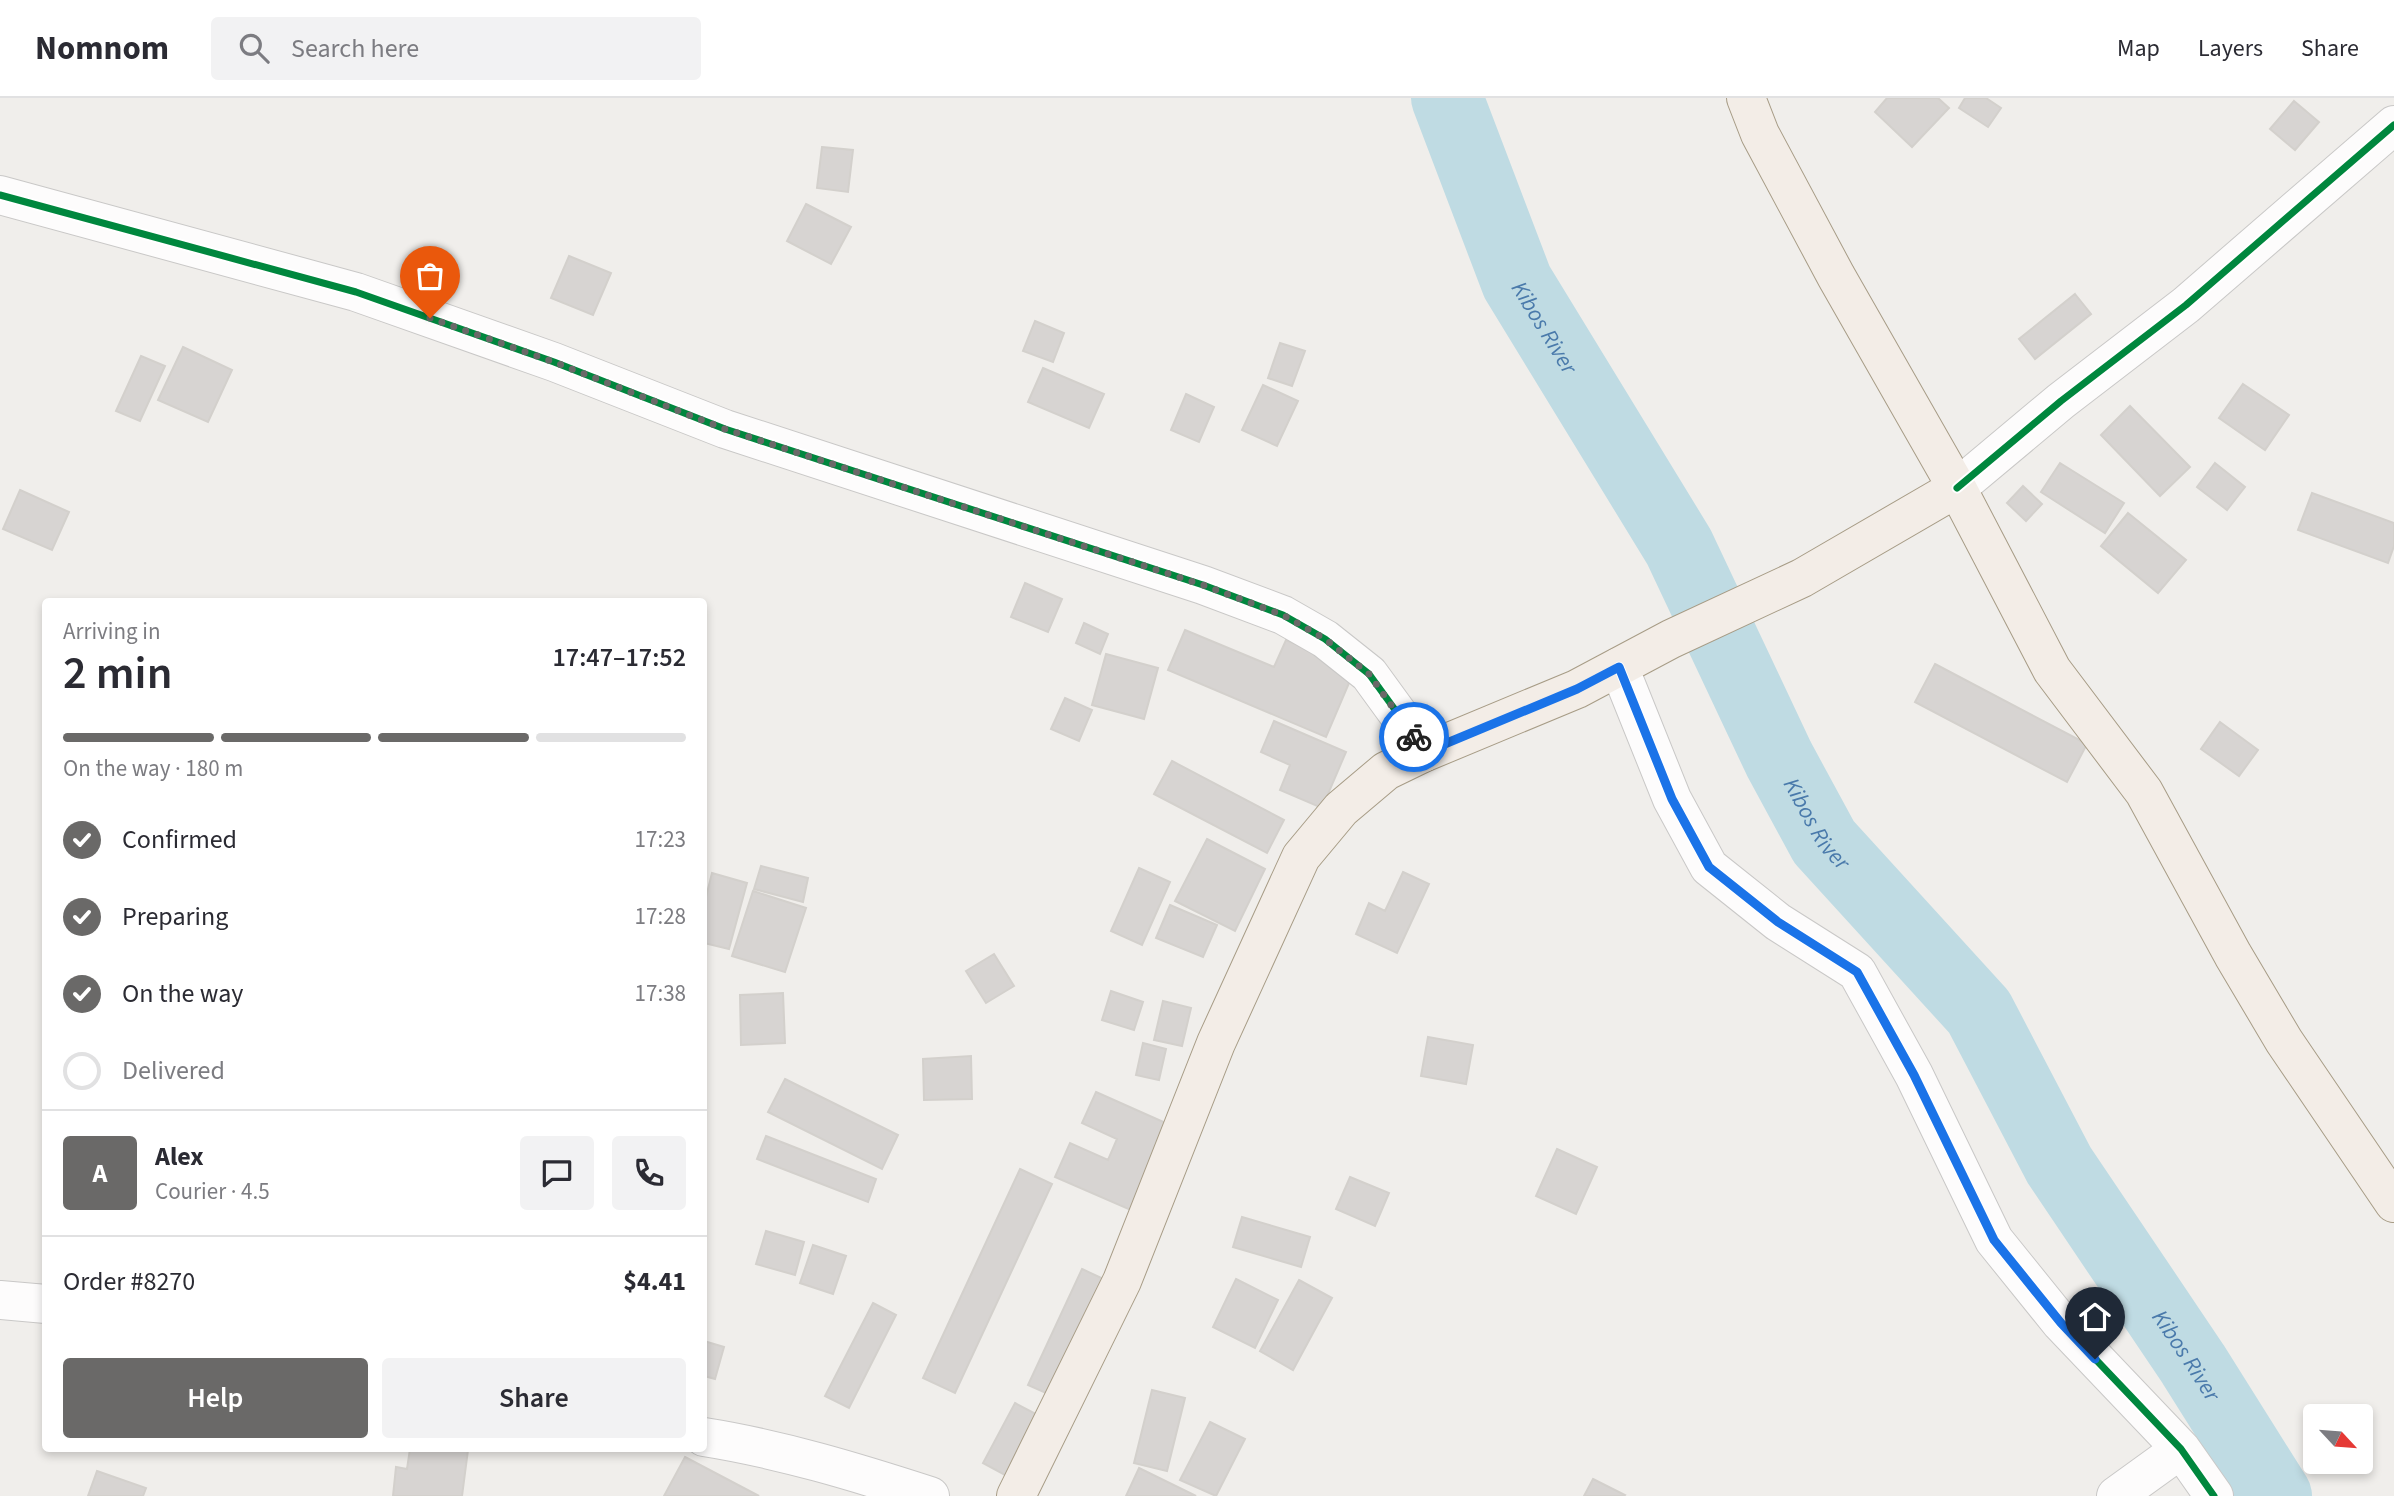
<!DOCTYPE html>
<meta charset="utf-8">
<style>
body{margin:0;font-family:"Source Sans 3",sans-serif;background:#f2f2f3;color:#2b2b33;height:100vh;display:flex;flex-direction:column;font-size:26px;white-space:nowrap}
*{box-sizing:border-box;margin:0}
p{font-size:23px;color:#7c7c81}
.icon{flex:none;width:38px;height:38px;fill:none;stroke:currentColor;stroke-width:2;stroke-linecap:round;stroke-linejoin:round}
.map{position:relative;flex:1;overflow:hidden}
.panel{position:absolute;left:42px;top:500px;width:665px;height:854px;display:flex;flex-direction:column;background:#fff;border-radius:7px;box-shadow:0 4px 10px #0003}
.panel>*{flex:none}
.needle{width:46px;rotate:116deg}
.controls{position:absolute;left:2303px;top:1306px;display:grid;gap:14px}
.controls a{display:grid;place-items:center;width:70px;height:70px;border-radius:7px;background:#fff;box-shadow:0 4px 10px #0003;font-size:35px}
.pin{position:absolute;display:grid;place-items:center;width:60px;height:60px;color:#fff;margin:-72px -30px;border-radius:50% 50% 50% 0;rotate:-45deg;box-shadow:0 0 7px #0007}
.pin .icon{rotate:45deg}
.courier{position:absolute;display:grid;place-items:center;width:70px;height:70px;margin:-35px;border:5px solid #1a73e8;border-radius:50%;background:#fff;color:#222;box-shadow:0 2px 9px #0007}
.overview em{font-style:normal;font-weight:600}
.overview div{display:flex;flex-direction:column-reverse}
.overview{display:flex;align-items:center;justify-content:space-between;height:119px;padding:0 21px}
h1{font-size:46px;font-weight:600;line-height:52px}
.bar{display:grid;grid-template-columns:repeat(4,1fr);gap:10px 7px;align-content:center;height:84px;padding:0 21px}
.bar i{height:9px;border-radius:5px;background:#e1e1e2}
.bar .on{background:#6a6968}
.bar p{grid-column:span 4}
.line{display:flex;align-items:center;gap:18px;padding:0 21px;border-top:2px solid #e1e1e2}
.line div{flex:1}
.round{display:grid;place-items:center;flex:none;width:74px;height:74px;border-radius:7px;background:#f2f2f3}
ol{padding:0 21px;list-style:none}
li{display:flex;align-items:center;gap:21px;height:77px}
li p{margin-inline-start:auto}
li .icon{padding:7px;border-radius:50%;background:#6a6968;color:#fff;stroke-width:4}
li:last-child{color:#7c7c81}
li i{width:38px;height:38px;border:4px solid #e1e1e2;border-radius:50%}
.button{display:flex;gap:14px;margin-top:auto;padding:14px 21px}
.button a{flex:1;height:80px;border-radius:7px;background:#6a6968;color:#fff;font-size:28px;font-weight:600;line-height:80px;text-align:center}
.button a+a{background:#f2f2f3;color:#2b2b33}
header{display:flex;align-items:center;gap:42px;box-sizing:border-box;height:98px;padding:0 35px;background:#fff;border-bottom:2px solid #e1e1e2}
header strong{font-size:33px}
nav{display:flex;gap:38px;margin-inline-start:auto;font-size:24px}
.search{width:490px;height:63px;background:#f2f2f3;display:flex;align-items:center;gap:18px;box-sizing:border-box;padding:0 24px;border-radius:7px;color:#7c7c81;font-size:26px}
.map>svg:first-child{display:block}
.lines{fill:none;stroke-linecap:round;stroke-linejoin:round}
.river{stroke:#bfdbe3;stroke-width:72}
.building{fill:#d7d4d2;stroke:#d3d0cc;stroke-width:2}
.minor-casing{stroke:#c9c8c7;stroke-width:40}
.major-casing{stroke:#a79c86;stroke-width:40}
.minor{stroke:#fdfcfc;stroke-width:38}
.major{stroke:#f3ede7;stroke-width:38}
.cycleway-casing{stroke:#fff;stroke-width:11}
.cycleway{stroke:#00873e;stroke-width:7}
.done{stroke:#6a6968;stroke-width:7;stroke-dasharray:0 12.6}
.route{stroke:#1a73e8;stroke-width:9}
.labels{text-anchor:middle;stroke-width:6;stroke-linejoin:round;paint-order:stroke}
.water-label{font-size:23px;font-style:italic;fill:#4a7aab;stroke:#fff}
</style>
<header>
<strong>Nomnom</strong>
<div class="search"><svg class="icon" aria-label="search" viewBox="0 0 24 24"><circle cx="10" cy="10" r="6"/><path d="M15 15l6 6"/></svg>Search here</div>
<nav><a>Map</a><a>Layers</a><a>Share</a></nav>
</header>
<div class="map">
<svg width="2394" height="1398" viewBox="0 0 2394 1398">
<rect width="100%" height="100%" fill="#f0eeeb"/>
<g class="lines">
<path class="river" id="s1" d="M1447,0L1517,184L1679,449L1779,661L1824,744L1979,914L2059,1067L2193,1266L2276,1398"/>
</g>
<path class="building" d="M1887,0H1938L1949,10L1912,49L1875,14Z
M1965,0H1986L2001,10L1988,29L1959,10Z
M2294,3L2319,24L2295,52L2270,31Z
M822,49L853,52L848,94L817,90Z
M806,106L851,129L831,166L787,143Z
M569,158L611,175L593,217L551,200Z
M2075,196L2091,216L2035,261L2019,241Z
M1035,223L1064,235L1053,264L1023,253Z
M1280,245L1305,253L1292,288L1268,280Z
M183,249L232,272L208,324L158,302Z
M141,258L165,268L140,323L116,313Z
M1043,270L1104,296L1089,330L1028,304Z
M2243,286L2289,317L2265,352L2219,320Z
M1263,287L1298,303L1277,348L1242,332Z
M1186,296L1214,309L1199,344L1171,332Z
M2130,308L2190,369L2160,398L2101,337Z
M2060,365L2124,405L2105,435L2041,394Z
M2215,365L2245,389L2227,412L2197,389Z
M2023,388L2042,406L2026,423L2007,405Z
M20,392L69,414L52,452L3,431Z
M2312,395L2394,425V448L2388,465L2298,432Z
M2128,415L2186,462L2158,495L2101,448Z
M1025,485L1062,501L1048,534L1011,519Z
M1084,525L1108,536L1100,556L1076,545Z
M1185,532L1274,569L1286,542L1355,571L1326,639L1168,572Z
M1106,556L1158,570L1144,621L1092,607Z
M1935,566L2087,646L2067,684L1915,604Z
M1065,600L1092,612L1079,643L1051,631Z
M1274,623L1346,654L1322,710L1280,692L1290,667L1261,654Z
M2220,624L2258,652L2239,678L2201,651Z
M1172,663L1284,722L1267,755L1154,696Z
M1207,741L1265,771L1235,833L1175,803Z
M761,768L808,780L803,804L754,791Z
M1139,770L1170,784L1142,847L1111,833Z
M1403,774L1429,786L1397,855L1356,836L1369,805L1385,813Z
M712,775L747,785L729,851L704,845V807Z
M753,793L806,810L785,874L732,858Z
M1170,807L1217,827L1203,859L1156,840Z
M994,856L1014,888L986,905L966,873Z
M1111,893L1143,904L1134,932L1102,922Z
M783,895L785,945L741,947L740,897Z
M1163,903L1191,910L1182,948L1154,942Z
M1428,939L1473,947L1466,986L1421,978Z
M1143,945L1166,951L1159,982L1136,977Z
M971,958L972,1001L924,1002L923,961Z
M785,981L898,1037L882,1071L768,1014Z
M1096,994L1177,1030L1140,1116L1055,1079L1070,1045L1108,1062L1117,1041L1082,1025Z
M766,1038L876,1081L868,1104L757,1061Z
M1557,1051L1597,1069L1576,1116L1536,1098Z
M1020,1071L1052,1086L955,1295L923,1280Z
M1350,1079L1389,1095L1375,1128L1336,1111Z
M1242,1119L1310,1139L1301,1169L1233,1149Z
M766,1133L804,1144L795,1177L756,1166Z
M813,1147L846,1158L833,1196L800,1185Z
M1082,1171L1110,1184L1055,1299L1028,1287Z
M1236,1181L1278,1202L1255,1250L1213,1229Z
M1299,1182L1332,1200L1293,1272L1260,1253Z
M873,1205L896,1217L849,1310L825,1298Z
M704,1243L724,1249L715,1281L704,1278Z
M1152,1292L1185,1300L1167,1373L1134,1365Z
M1015,1305L1049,1323L1016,1383L983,1365Z
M1210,1324L1245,1341L1216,1398L1180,1382Z
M410,1351L468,1352L462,1398H393L396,1369L407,1371Z
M685,1359L759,1398H664Z
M1139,1370L1196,1398H1126Z
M97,1373L146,1390L143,1398H88Z
M1593,1381L1625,1397L1624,1398H1584Z"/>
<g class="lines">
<g class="minor-casing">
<path id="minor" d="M0,97L356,194L554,264L725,331L1203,487L1283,517L1325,541L1369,576L1409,631L1423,655
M1957,390L2061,303L2186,207L2394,27
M1619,569L1672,701L1709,769L1778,824L1857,874L1914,977L1994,1142L2061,1225L2181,1351L2214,1398
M0,1202L46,1206
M704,1339C780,1351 856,1374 930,1398
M2116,1398L2181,1351"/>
</g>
<g class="major-casing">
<path id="major" d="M1746,0L1760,36L1836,178L1957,390L2052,572L2144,694L2233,857L2284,943L2394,1105
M1016,1398L1122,1183L1216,945L1301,759L1341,711L1386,673L1423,655L1577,591L1671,541L1802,480L1957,390"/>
</g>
<use href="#minor" class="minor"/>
<use href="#major" class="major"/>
<g class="cycleway-casing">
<path id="cycleway" d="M0,97L356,194L554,264L725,331L1203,487L1283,517L1325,541L1369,576L1409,631L1423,655
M1957,390L2061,303L2186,207L2394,27
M1619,569L1672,701L1709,769L1778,824L1857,874L1914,977L1994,1142L2061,1225L2181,1351L2214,1398"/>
</g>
<use href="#cycleway" class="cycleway"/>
</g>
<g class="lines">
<path class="done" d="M430,220L554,264L725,331L1203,487L1283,517L1325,541L1369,576L1414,639"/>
<path class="route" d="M1414,639L1423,655L1577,591L1619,569L1672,701L1709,769L1778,824L1857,874L1914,977L1994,1142L2061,1225L2095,1261"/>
</g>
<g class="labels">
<g class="water-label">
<text dy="8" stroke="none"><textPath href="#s1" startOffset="250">Kibos River</textPath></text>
<text dy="8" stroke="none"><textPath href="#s1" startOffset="817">Kibos River</textPath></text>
<text dy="8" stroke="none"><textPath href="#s1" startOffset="1468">Kibos River</textPath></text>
</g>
</g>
</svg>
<div class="controls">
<a><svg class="needle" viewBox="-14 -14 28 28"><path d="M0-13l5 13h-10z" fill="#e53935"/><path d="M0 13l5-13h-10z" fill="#7c7c81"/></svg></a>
</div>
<div class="pin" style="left:430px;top:220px;background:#ea580c"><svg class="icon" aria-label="bag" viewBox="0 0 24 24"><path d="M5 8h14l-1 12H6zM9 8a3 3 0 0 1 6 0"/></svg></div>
<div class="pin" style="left:2095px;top:1261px;background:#1f2937"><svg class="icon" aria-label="home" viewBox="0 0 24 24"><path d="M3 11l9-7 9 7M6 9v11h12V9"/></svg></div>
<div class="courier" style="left:1414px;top:639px"><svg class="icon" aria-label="bike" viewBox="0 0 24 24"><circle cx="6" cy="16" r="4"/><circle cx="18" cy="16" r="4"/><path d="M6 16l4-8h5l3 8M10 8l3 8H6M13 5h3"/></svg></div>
<section class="panel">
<div class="overview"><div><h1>2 min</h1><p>Arriving in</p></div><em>17:47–17:52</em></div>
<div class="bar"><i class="on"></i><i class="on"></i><i class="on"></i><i></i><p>On the way · 180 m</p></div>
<ol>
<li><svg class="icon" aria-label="check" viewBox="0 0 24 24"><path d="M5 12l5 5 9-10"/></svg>Confirmed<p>17:23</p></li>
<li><svg class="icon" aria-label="check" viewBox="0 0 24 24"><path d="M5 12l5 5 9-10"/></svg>Preparing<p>17:28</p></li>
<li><svg class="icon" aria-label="check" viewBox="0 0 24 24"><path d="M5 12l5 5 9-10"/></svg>On the way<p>17:38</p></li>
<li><i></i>Delivered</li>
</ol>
<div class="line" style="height:126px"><b class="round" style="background:#6a6968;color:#fff">A</b><div><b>Alex</b><p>Courier · 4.5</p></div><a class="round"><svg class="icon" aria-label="chat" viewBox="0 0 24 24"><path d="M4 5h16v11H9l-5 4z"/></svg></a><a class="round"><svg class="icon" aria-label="phone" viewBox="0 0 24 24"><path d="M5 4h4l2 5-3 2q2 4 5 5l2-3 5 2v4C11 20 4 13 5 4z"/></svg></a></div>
<div class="line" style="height:91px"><div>Order #8270</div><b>$4.41</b></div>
<div class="button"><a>Help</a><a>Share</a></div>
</section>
</div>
